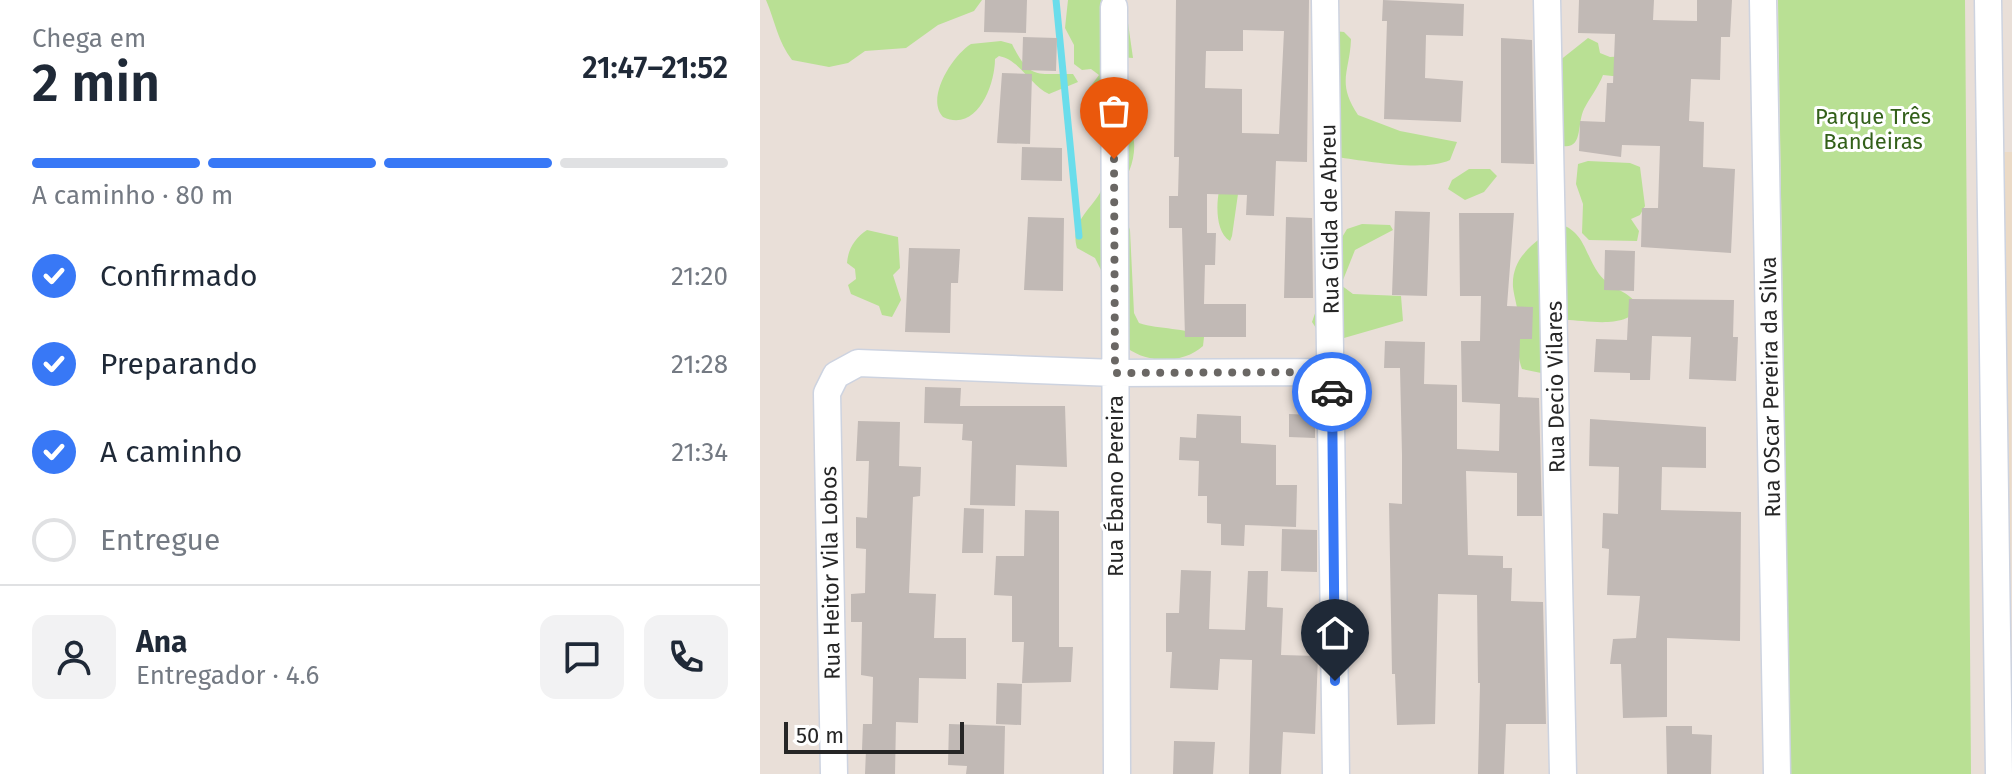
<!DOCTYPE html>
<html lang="pt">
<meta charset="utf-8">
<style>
body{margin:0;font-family:"Fira Sans",sans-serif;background:#f2f2f3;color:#1f2937;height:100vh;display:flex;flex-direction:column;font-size:30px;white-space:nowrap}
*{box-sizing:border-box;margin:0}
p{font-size:26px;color:#747a83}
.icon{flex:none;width:44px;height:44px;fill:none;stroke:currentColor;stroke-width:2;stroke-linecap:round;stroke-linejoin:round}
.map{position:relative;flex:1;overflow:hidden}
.details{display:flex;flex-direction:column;background:#fff;width:760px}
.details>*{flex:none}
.scale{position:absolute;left:24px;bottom:20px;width:180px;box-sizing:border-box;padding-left:8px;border:4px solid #262626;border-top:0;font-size:22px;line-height:28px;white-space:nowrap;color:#262626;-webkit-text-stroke:6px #fff;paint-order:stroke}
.pin{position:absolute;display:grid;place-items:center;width:68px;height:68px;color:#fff;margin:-82px -34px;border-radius:50% 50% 50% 0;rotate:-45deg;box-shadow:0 0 8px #0007}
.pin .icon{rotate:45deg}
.courier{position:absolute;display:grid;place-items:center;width:80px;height:80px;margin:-40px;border:6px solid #3878f6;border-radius:50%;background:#fff;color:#222;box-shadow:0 2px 10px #0007}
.summary em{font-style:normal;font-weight:600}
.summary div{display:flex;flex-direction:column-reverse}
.summary{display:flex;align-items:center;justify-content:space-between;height:136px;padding:0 32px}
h1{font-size:52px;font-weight:600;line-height:60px}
.bar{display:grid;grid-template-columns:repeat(4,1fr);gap:12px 8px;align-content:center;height:96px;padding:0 32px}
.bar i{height:10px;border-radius:6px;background:#e0e1e3}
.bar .on{background:#3878f6}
.bar p{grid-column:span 4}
.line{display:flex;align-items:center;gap:20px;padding:0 32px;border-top:2px solid #e0e1e3}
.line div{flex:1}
.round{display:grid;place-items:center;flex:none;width:84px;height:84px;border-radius:16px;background:#f2f2f3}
ol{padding:0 32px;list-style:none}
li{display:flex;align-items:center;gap:24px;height:88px}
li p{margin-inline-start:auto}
li .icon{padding:8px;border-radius:50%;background:#3878f6;color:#fff;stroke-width:4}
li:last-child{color:#747a83}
li i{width:44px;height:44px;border:4px solid #e0e1e3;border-radius:50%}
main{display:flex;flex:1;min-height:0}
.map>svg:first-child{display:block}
.education{fill:#ebdac6}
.green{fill:#b9e094}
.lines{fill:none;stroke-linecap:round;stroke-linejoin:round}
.stream{stroke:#6addeb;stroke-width:7}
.building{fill:#c1b9b5;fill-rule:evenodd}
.minor-casing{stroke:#cdd3e0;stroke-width:29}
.minor{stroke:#fff;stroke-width:26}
.done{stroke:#6a6764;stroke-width:8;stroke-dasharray:0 14.4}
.route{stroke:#3878f6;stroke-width:10}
.labels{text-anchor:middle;stroke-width:6;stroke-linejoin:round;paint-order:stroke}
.park-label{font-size:22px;fill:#33601a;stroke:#fff}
.street-label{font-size:22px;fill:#262626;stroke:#fff}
</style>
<main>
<section class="details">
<div class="summary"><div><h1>2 min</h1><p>Chega em</p></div><em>21:47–21:52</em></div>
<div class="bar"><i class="on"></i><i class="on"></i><i class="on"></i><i></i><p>A caminho · 80 m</p></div>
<ol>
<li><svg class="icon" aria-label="check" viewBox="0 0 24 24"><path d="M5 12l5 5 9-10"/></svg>Confirmado<p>21:20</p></li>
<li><svg class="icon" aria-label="check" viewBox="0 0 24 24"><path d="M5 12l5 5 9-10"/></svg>Preparando<p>21:28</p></li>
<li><svg class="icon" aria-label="check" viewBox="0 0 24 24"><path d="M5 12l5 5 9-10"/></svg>A caminho<p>21:34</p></li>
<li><i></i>Entregue</li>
</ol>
<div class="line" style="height:144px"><a class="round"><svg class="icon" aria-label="person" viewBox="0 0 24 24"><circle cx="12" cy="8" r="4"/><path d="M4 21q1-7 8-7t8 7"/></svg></a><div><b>Ana</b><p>Entregador · 4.6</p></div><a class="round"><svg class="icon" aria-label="chat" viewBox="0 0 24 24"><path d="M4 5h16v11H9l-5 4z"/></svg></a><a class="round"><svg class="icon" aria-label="phone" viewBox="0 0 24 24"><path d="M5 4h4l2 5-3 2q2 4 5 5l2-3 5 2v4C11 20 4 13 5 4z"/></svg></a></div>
</section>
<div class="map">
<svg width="1252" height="774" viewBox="0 0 1252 774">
<rect width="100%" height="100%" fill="#e9dfd8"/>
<path class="education" d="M1244,152H1252L1251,621Z"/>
<path class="green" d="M6,0H222L214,11L178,25L146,48L105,51L88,63L69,67L32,60C18,42 15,21 6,0Z
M308,0H361L366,9L373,58L359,57L354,99H334L327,91L339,75L331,69L322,70L314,64V45L305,28Z
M1018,0H1205L1211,774H1030Z
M574,31L584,32L591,39C590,72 576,82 598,115L640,131L697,142L690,160C664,172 606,161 577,157Z
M828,38L838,43L840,53L850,57L884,55L862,77L843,75C838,88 830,97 824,109C816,125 825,155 795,144L794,65Z
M241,41L252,44C270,81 278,73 313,74L318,82L289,94C270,85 260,60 239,56L235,59C235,85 217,133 183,117C165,98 193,55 211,44Z
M367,119C381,145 373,170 357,193L370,230L374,313L379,323C400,330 425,327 444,337L443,346C423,364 389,364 367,348L344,276L335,258L317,248C309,221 334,208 343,187C349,175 344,142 338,131L347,124Z
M828,161L870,163L880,167L885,206L880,215L871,219L879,231L877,241L829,240L822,233L823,204L816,184L818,164Z
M709,169H730L737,176L724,192L705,200L688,189L692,180Z
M479,187L472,236L470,241C456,233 456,206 459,191Z
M602,224L630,225L633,230L595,250L581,285L593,294L641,296L643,321L584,338L560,334L552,322L581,239L587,229Z
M800,224C825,232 825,255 839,274C851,290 869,290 879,307C866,330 827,320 805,320L786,374L762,369C756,353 759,335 758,318C758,307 754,297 753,287C751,255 778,240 800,224Z
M107,230L138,237L140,268L133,275L141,300L132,317L122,315L119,306L91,294L88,285L96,279L95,269L87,263C88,249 95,238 107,230Z"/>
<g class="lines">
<path class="stream" d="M296,0L319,236"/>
</g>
<path class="building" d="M225,0H267L266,33L224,32Z
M416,0H549L547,162L516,161L514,216L486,215L487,195L447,194V233H456L455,265H445L444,304H486V337H425L422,228H409V196H418L419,157H414ZM483,30L524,31L519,134L482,133V89L445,88L446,51H483Z
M623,0L704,4L703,36L666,35L665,78L703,81L701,122L624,119L627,21H622Z
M819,0H894L893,20L937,21V0H972L970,37H961L960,80L931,79L929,121L944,122L943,167L975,169L971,253L881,247L882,208H898L900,146L862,145L861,157L819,151L820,121L845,122L847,83H853L855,34L818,33Z
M263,37L297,38L296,71L262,70Z
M741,38L772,40L774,164L741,163Z
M242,73L272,74L270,144L237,143Z
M262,147L302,148V181L261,180Z
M635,211L670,212L667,296L632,295Z
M699,213H754L747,306L773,307L772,339H760L758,397L779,398L782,516H757V473L706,471L708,555L743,556V568H752L751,601L783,602L786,724H746L744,774H718L720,683H718L717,595L678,594L675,724L637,725L635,674H632L629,503L642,504V455L640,368H624L625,341L665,342L664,384L697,385V449L739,451L740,404L702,402L701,341H720L721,296H700Z
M268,217L304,218L303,291L264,290Z
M526,217L552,218L553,298H524Z
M149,248L200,249L198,283H191L190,333L145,332Z
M845,250L875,251L874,291L844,290Z
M869,299L974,300L973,337H978L976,381L929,379L931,337L892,336L890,380H870V373L834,372L836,339L867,340Z
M165,387L201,388L200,406H305L307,467L256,465L255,506L210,505L212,441L202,440L203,424L164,423Z
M437,414L481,416V443L516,445V485H537L536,527L485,525L484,546L461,545V524L447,523V496H438L439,461L419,460L420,437L436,438Z
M529,414L555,415V438L529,437Z
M830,419L946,427V468L902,467L901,510L981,512L980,641L907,638V717L863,718L861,664H850L853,639L876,638L880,596L847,595L849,549L842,548L843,513L858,514L859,467L829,466Z
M98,421L140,422L139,466L161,467L160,496L153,497L149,593L176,594L174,638H206V679L159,678L158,723L136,722L135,774H105L106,750H102L103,724H112L113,677L101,675L102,622H91V594L105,593L106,549L96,548V517L107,518L109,461H96Z
M204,508L224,509L223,553H202Z
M265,510L299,511V647H313L311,682L262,683L264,642H252V596L234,595L236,556H264Z
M522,529L557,530V572L521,571Z
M421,570L451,571L449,629L485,630L488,571H508L507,607L523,608L521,655L558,656L555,734L523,732L521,774H489L492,660L460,659L458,690L410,688L412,652H406V613H419Z
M237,683L262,684L261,725L236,724Z
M189,724L245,726L244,774H206L207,766L188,765Z
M906,726H932V734L952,735L951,774H907Z
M414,741L455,742L453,774H413Z"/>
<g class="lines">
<g class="minor-casing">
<path id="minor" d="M565,0L576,774
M787,0L803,774
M1003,0L1017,774
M1228,0L1239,774
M354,7L357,774
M74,774L67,393L76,375L98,363L355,373L571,372"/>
</g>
<use href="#minor" class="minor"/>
</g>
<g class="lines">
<path class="done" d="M354,159L355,373L571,372L572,392"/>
<path class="route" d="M572,392L575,681"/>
</g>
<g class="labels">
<g class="park-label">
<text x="1113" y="124">Parque Três<tspan x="1113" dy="25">Bandeiras</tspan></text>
</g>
<g class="street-label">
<text transform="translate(569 219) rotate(-91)" y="8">Rua Gilda de Abreu</text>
<text transform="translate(795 387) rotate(-91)" y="8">Rua Decio Vilares</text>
<text transform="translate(1010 387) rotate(-91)" y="8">Rua OScar Pereira da Silva</text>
<text transform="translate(355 486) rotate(-90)" y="8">Rua Ébano Pereira</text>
<text transform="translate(70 573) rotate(-91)" y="8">Rua Heitor Vila Lobos</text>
</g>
</g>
</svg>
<div class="scale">50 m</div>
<div class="pin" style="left:354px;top:159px;background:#ea580c"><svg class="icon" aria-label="bag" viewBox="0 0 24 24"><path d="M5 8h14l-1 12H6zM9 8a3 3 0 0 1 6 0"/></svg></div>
<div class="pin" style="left:575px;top:681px;background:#1f2937"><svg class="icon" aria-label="home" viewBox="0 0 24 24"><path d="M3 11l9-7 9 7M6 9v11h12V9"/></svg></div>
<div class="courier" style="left:572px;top:392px"><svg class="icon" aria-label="car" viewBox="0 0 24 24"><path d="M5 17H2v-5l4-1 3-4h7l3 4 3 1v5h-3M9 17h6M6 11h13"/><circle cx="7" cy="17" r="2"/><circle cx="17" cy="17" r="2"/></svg></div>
</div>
</main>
